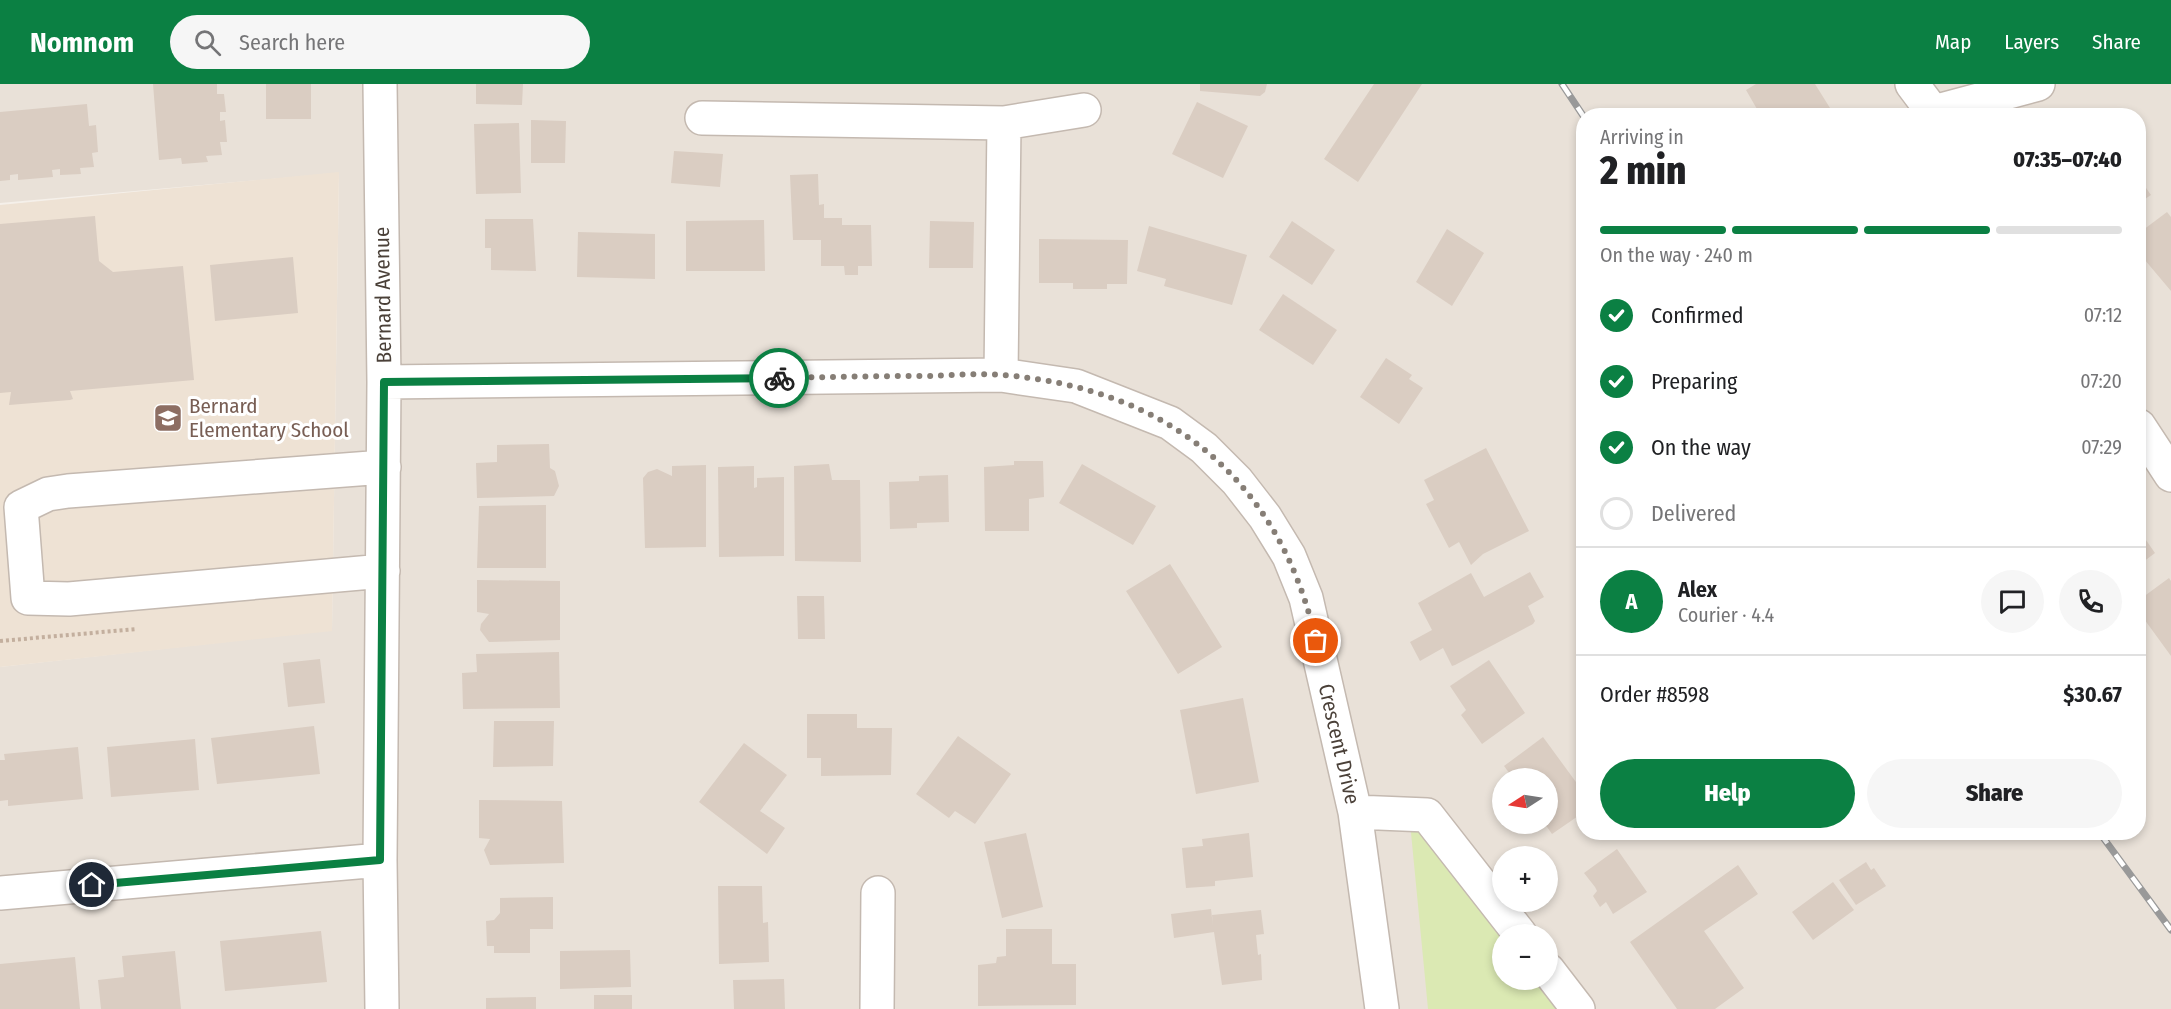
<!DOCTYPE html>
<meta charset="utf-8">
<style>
body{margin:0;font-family:"Fira Sans Condensed",sans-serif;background:#f6f6f6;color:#202124;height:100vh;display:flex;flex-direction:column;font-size:22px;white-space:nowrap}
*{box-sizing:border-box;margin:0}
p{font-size:20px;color:#757577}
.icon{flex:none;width:33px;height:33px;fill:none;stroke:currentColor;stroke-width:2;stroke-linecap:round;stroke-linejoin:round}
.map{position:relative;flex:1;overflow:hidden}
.panel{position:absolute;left:1576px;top:24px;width:570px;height:732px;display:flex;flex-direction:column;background:#fff;border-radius:24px;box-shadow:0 3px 9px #0003}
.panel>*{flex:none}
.needle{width:39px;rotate:258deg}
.fabs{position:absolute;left:1492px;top:684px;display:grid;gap:12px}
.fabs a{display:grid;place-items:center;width:66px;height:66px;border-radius:50%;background:#fff;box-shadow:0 3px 9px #0003;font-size:30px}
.pin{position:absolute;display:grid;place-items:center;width:51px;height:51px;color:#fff;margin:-26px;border:3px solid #fff;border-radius:50%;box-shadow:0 2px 6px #0007}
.courier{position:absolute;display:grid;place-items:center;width:60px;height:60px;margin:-30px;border:4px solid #0b8043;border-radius:50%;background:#fff;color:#222;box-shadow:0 2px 8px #0007}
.headline em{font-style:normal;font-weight:800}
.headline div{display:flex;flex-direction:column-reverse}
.headline{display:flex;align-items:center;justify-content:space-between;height:102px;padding:0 24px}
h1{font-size:39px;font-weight:800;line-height:45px}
.bar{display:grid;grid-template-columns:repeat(4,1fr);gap:9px 6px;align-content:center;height:72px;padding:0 24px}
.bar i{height:8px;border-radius:4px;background:#e0e0e0}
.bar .on{background:#0b8043}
.bar p{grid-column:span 4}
.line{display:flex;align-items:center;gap:15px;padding:0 24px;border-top:2px solid #e0e0e0}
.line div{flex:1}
.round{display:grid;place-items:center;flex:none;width:63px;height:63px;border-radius:32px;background:#f6f6f6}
ol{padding:0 24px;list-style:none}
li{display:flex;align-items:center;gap:18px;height:66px}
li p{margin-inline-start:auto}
li .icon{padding:6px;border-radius:50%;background:#0b8043;color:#fff;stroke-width:4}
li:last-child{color:#757577}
li i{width:33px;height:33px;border:3px solid #e0e0e0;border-radius:50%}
.primary-button{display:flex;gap:12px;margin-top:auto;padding:12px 24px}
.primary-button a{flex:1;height:69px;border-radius:36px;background:#0b8043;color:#fff;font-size:24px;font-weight:800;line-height:69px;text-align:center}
.primary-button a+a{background:#f6f6f6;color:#202124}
header{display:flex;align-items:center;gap:36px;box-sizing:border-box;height:84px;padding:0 30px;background:#0b8043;color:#fff}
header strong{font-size:28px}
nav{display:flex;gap:33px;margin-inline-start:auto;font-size:21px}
.search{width:420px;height:54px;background:#f6f6f6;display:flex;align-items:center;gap:15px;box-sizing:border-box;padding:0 21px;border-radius:33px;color:#757577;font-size:22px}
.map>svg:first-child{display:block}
.residential{fill:#e9e1d8;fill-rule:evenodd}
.education{fill:#eee2d4}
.green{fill:#dbe9b3}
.building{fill:#dacdc2}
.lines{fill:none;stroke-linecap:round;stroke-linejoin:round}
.minor-casing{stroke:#c4b9b0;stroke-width:36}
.path{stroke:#c3af9e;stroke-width:4;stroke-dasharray:3 3;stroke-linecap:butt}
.minor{stroke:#fff;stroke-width:33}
.rail-casing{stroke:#999;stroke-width:7}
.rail{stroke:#fff;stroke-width:4.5;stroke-dasharray:14;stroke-linecap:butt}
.done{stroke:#867e76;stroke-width:6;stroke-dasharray:0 10.8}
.route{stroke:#0b8043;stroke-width:8}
.labels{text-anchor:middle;stroke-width:6;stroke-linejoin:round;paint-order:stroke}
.street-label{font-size:21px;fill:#4a4038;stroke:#fff}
.education-label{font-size:21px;fill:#785e54;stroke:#fff;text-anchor:start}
</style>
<header>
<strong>Nomnom</strong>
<div class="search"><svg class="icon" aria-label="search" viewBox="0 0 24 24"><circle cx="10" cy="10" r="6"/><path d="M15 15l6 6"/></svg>Search here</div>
<nav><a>Map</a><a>Layers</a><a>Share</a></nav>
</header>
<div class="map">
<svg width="2171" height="925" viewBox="0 0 2171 925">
<rect width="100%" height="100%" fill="#f5f0ea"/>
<path class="residential" d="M0,0H2171V925H0V583L332,546L339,89L0,119ZM1584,32H2139V748H1584ZM1503,694H1548V740H1503ZM1503,772H1548V818H1503ZM1503,850H1548V896H1503Z"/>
<path class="education" d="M339,88L332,547L0,583V121Z"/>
<path class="green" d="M1409,728L1503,853V896H1535L1557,925H1428Z"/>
<path class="building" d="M153,0H217V10H224L226,28H220V37L225,36L227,58H220L222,71L206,72L208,78L182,80L181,74L159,76Z
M266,0H311V35H266Z
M476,0H523L522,21L476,20Z
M1200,0H1267L1265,8L1260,12L1200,7Z
M1374,0H1422L1358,98L1324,75Z
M1756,0H1815L1835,32H1761L1746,6Z
M1197,18L1248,42L1223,94L1172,70Z
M87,20L89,42L96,41L98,68L92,69L94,83L80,84L81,90L60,91V85L52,86L53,93L18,96V90L10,91V96L0,97V28Z
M531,36L566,37L565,79H531Z
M519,39L521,109L476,110L474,40Z
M674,67L723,70L720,103L671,99Z
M818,90L819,121L824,120V134H842V141H871L872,182H858V191H845L844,182H821V156H793L790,91Z
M2139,94L2151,111L2139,119Z
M2167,128L2171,133V207L2139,169V149Z
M95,132L99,177L113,188L183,182L194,296L70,307L73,315L70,316L9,321L11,308L0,309V140Z
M485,135H533L536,187L491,186V164H485Z
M764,136L765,187H686V137Z
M930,137L974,138L973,184H929Z
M1292,137L1335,166L1312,201L1269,173Z
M1149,142L1247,171L1232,221L1164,202L1166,195L1137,187Z
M1447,145L1484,169L1452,222L1416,198Z
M578,148L655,150V195L577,193Z
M1039,155L1128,156L1127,200H1107V205H1073V199H1039Z
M293,173L298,229L215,237L210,181Z
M1283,210L1337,246L1313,281L1259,246Z
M1386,274L1412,291L1409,295L1423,304L1399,340L1360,313Z
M549,360L550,384L555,387L559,402L554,412L477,414L476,379L497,378V361Z
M1486,364L1529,447L1483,470L1471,481L1459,458L1449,464L1426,420L1434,416L1424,396Z
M1014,377H1043L1044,413L1029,415V447H985L984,383L1014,381Z
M829,380L832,396H860L861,478L795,477L794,382Z
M1082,380L1156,422L1133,461L1059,419Z
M706,381V463L645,464L643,394L648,388L657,385L672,392V382Z
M754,382V404L757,403V394L784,393V472L719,473L718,383Z
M948,391L949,438L917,439V444L890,445L889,398L919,397V392Z
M546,421V484H477L479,422Z
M2139,446L2155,469L2139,481Z
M1170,480L1222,563L1178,590L1126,507Z
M1530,488L1544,513L1528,522L1535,537L1533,540L1455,581L1452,582L1443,564L1420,577L1410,558L1432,546L1418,519L1471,489L1484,513Z
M2169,494L2171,497V572L2139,528V516Z
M477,496L560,497V556L489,558L480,546L481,540L489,530L477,528Z
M797,512H824L825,555H798Z
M559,568L560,624L463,625L462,589L477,588L476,570Z
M320,575L325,619L288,623L283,579Z
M1489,576L1525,629L1482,660L1461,631L1466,626L1450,602Z
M1243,614L1259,698L1196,710L1180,626Z
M807,630H857V644H892L891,691L821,692V674H807Z
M494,637H554L553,682L493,683Z
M314,642L320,690L217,700L211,654Z
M958,652L1011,690L975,740L955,727L949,734L916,710Z
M1543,653L1584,709V728L1552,750L1545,740H1548V694H1513L1504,682Z
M195,655L199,706L111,713L107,663Z
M744,659L787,691L760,727L785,744L767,770L699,718Z
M78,663L83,715L8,722V716L0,717V676H5L4,670Z
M479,716L562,717L564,779L490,781L484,766L490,755L479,754Z
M1026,749L1043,823L1002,834L984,758Z
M1249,749L1253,793L1215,797V802L1186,804L1182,764L1203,762L1202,755Z
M1617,765L1647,808L1613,830L1606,818L1600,823L1593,812L1597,807L1595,803L1584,789Z
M1866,778L1871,786L1874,784L1886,802L1856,821L1839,796Z
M1738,781L1758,810L1704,847L1744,904L1715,925H1677L1630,858Z
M1833,798L1854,826L1813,856L1792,828Z
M718,802H762L763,839L768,838L769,878L719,880Z
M553,813V845H530V869H494V862H487L486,837L494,836L500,829V814Z
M1211,825L1213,842L1212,831L1261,826L1264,850L1256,851L1258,871L1261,870L1262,896L1222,901L1214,848L1174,854L1171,830Z
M1006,845H1052V880H1076V921L978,922V881L996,879L997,873L1006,872Z
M321,847L327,898L225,907L220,857Z
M630,866L631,903L560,905V867Z
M175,867L181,925H101L98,896L124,893L122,872Z
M75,873L80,925H0V880Z
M784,895L785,925H734L733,896Z
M594,911H632V925H594Z
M536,913V925H486V914Z"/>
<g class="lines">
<g class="minor-casing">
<path id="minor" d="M380,0L384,298L380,776L382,925
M1912,0L1936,32
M1934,28L2038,0
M702,34L1004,39L1084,26
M1001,291L1004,39
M384,298L1001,291L1076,302L1170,339L1204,364L1237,397L1265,433L1289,472L1306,514L1355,728L1382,925
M2139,342L2171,391
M383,487L69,515L28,514L21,423L48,410L68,407L384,383
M1355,728L1427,731L1520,850
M0,809L380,776
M1548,886L1578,925
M877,925L878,809"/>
</g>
<path class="path" d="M0,557L137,545"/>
<use href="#minor" class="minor"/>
<g class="rail-casing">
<path id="rail" d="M1562,0L1584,33
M2099,748L2171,846"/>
</g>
<use href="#rail" class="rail"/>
</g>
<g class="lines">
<path class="done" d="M779,294C829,293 879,292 929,292C953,291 978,289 1002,291C1167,304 1280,395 1316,557"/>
<path class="route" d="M92,801L380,776L384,298L779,294"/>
</g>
<defs>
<g id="school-square" transform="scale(1.5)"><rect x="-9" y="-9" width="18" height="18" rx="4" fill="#8d6e63" stroke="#fff"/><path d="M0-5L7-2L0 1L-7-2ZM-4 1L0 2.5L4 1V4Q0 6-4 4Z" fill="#fff"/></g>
</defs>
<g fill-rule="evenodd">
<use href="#school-square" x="168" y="334"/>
</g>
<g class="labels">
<g class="street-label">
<text transform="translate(383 211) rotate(-91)" y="7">Bernard Avenue</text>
<text transform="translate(1339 660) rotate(77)" y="7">Crescent Drive</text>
</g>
<g class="education-label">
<text x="189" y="329">Bernard<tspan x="189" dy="24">Elementary School</tspan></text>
</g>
</g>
</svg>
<div class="fabs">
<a><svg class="needle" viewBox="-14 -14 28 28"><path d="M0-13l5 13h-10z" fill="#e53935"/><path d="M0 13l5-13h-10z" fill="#757577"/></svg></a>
<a>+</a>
<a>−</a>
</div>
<div class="pin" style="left:1316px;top:557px;background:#ea580c"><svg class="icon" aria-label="bag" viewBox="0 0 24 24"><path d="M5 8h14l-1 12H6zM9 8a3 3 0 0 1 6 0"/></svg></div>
<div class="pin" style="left:92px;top:801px;background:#1f2937"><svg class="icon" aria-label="home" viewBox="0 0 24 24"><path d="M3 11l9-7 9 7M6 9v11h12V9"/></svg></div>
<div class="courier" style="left:779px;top:294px"><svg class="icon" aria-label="bike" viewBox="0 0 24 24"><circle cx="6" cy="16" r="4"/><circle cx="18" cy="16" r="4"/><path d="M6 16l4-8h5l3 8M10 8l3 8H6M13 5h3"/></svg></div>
<section class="panel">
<div class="headline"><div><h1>2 min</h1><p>Arriving in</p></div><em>07:35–07:40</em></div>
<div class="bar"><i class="on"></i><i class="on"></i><i class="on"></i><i></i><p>On the way · 240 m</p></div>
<ol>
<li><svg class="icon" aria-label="check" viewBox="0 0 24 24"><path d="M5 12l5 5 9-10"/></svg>Confirmed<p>07:12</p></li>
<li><svg class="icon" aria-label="check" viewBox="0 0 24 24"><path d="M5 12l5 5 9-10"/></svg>Preparing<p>07:20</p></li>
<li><svg class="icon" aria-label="check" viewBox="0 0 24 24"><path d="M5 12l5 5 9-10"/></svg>On the way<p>07:29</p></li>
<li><i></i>Delivered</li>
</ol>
<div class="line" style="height:108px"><b class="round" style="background:#0b8043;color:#fff">A</b><div><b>Alex</b><p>Courier · 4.4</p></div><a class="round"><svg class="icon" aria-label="chat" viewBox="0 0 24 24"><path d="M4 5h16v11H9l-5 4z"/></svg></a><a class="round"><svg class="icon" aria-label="phone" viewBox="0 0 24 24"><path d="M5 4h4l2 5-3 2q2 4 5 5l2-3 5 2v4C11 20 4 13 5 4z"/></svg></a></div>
<div class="line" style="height:78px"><div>Order #8598</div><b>$30.67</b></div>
<div class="primary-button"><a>Help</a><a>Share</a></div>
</section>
</div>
